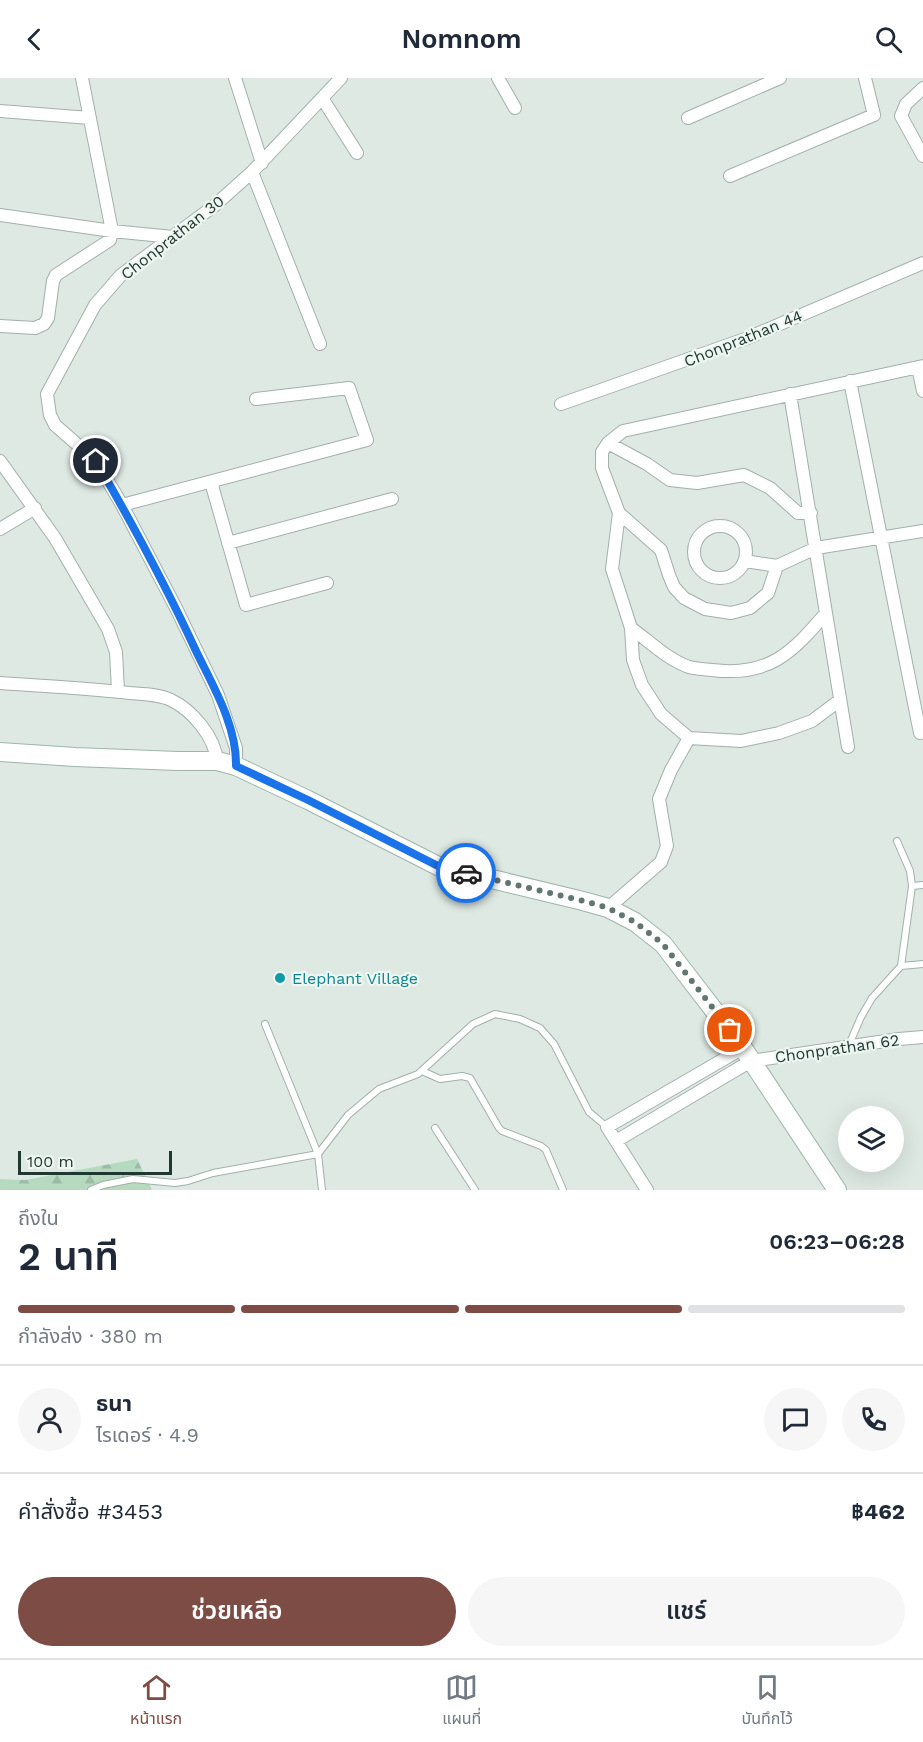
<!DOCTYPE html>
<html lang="th">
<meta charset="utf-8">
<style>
body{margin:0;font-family:"Work Sans","Noto Sans Thai",sans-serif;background:#f6f6f7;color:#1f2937;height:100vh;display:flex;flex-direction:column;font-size:22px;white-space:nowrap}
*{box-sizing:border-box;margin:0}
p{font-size:20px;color:#747a83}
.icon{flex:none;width:33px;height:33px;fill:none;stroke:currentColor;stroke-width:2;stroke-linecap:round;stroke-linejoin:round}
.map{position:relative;height:1112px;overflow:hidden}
.panel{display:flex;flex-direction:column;background:#fff;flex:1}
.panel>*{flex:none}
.tools{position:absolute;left:838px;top:1028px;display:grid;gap:12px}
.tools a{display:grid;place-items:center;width:66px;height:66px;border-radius:50%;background:#fff;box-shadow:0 6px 24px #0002;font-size:30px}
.scale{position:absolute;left:18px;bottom:15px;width:154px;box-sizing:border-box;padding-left:6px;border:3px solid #203831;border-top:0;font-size:16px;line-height:21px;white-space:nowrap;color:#203831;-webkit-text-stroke:4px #eef6f2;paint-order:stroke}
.pin{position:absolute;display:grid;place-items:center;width:51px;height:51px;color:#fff;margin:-26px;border:3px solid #fff;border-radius:50%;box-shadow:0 2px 6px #0007}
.courier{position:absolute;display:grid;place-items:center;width:60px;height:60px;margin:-30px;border:4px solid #1a73e8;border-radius:50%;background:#fff;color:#222;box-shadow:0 2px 8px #0007}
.head em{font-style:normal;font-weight:600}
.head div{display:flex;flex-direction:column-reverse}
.head{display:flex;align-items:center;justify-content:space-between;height:102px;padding:0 18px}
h1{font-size:39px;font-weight:600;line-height:45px}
.bar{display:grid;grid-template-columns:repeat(4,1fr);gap:9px 6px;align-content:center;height:72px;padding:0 18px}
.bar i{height:8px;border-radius:4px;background:#e0e1e3}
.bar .selected{background:#7d4c45}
.bar p{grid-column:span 4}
.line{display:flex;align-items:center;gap:15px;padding:0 18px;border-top:2px solid #e0e1e3}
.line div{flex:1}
.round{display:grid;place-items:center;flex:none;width:63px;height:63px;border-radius:32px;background:#f6f6f7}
.primary-button{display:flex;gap:12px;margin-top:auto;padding:12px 18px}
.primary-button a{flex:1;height:69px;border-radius:36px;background:#7d4c45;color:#fff;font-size:24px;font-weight:600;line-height:69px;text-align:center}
.primary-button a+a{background:#f6f6f7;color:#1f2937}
header{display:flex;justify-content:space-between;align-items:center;height:78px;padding:0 18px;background:#fff;font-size:27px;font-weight:600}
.dock{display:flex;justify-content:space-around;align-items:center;height:84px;border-top:2px solid #e0e1e3;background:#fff;font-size:16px;color:#747a83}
.dock a{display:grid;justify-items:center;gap:3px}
.dock .selected{color:#7d4c45}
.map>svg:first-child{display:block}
.forest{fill:url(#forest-firs)}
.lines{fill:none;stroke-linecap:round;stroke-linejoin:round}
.lane-casing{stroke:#a1b0ab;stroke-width:8}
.street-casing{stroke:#a1b0ab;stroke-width:14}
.secondary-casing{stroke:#9db5ab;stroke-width:20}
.lane{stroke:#fff;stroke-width:6}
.street{stroke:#fff;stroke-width:12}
.secondary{stroke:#fff;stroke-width:18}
.done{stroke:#627670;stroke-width:6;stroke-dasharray:0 10.8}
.route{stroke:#1a73e8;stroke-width:8}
.culture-dot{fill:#0f9aa8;stroke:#eef6f2;stroke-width:2}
.labels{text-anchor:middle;stroke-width:4.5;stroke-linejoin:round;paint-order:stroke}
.street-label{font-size:16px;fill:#203831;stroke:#eef6f2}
.culture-label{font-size:16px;fill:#0d838f;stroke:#eef6f2;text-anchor:start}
</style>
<header><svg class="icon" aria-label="back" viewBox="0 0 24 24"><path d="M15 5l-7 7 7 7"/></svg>Nomnom<svg class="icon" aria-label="search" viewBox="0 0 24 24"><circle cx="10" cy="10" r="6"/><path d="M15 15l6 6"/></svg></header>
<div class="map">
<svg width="923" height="1112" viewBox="0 0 923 1112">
<defs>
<pattern id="forest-firs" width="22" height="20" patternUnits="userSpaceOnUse" patternTransform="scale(1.5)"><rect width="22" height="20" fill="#b6dabf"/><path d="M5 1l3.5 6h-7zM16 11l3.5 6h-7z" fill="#9cbca5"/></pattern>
</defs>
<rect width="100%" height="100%" fill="#dee9e4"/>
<path class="forest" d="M137,1081L152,1112H0V1101L25,1102Z"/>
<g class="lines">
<g class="lane-casing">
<path id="lane" d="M912,808L923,807
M901,888L923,886
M265,946L318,1076L322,1112
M848,969L861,939L872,920L901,888L912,808L910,793L897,763
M422,993L440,1001L462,998L470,1000L499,1050L502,1053L541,1068L546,1072L563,1112
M435,1050L475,1112
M91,1112L103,1107L133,1101L175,1105L188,1103L213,1095L318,1076L348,1037L379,1011L418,996L473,946L495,936L520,941L540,950L554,966L589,1034L607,1049"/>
</g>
<g class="street-casing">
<path id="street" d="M235,0L262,85
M498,0L515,30
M923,10L906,26L901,38L923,78
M322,20L357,75
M0,33L90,40
M688,40L780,0
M252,94L320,266
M730,98L874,37L865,0
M0,137L112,153L173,159
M0,248L35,250L44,246L48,240L53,203L56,197L110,162L112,153L82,0
M918,289L923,313
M850,303L920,655
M790,316L848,669
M561,326L745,261L923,185
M608,365L647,386L670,402L697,405L744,397L770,410L798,435H811
M0,383L55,460L108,551L116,574L118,613
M211,404L246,527L327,505
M122,427L367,362L349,310L256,321
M619,435L661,472L669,497L674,509L684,520L705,531L731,535L750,530L768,515L777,488
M694 474a26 26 0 1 1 52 0a26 26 0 1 1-52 0Z
M0,451L35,430
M228,465L392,421
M745,483L777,488L816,470L923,453
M631,550C649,563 668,582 689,589C696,591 705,591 712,592C769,599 792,575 826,535
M0,605C43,608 87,610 130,615C143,616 159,616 171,622C192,632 215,659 217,683
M840,622L812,643L779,655L741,663L689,660L661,636L642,607L633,582L631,550L612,491L619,435L602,390V374L608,365L623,353L923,288
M236,688V670L218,617L176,530L122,427L96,383L55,347L50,337L47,316L95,227L121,197L214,128L252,94L341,0
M608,830L661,784L667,768L659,721L671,692L689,660
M616,1063L751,983L899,961L923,959
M647,1112L607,1049L743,970"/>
</g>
<g class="secondary-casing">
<path id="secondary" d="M0,674L75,679L178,683H217L236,688L308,722L438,788L583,823L608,830L635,844L663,866L743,970L837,1112"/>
</g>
<use href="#lane" class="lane"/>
<use href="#street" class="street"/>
<use href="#secondary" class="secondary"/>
</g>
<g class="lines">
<path class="done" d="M466,795L584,823L608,830L635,844L663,866L730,952"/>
<path class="route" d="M96,383C132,445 166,508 196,573C213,608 237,648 236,688L308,722L438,788L466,795"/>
</g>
<circle class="culture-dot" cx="280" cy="900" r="6"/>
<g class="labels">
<g class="street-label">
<text transform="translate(172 159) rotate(-38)" y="6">Chonprathan 30</text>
<text transform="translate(743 260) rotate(-22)" y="6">Chonprathan 44</text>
<text transform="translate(837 970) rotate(-8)" y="6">Chonprathan 62</text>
</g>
<g class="culture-label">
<text x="292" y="906">Elephant Village</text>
</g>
</g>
</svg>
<div class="tools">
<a><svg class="icon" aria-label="layers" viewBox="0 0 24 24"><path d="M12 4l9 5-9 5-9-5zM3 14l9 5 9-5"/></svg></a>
</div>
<div class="scale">100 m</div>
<div class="pin" style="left:730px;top:952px;background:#ea580c"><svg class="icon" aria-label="bag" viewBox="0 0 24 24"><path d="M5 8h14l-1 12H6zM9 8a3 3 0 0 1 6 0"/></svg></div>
<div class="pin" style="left:96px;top:383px;background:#1f2937"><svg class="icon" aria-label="home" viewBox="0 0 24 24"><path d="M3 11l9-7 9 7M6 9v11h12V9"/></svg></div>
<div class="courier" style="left:466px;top:795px"><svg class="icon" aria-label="car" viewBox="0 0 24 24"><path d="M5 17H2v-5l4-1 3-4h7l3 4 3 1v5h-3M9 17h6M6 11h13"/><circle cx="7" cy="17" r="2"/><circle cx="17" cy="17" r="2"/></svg></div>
</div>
<section class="panel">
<div class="head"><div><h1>2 นาที</h1><p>ถึงใน</p></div><em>06:23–06:28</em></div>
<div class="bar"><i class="selected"></i><i class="selected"></i><i class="selected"></i><i></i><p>กำลังส่ง · 380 m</p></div>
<div class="line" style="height:108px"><a class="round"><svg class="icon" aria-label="person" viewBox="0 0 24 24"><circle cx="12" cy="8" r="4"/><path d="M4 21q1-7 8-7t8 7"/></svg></a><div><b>ธนา</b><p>ไรเดอร์ · 4.9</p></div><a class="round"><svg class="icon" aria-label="chat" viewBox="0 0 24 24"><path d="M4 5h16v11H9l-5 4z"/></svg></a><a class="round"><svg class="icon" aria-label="phone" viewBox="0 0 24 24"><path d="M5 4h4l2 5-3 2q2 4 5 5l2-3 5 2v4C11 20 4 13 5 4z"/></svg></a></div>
<div class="line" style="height:78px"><div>คำสั่งซื้อ #3453</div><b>฿462</b></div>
<div class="primary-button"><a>ช่วยเหลือ</a><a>แชร์</a></div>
</section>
<nav class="dock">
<a class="selected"><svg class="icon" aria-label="home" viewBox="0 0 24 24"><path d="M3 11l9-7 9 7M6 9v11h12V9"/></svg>หน้าแรก</a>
<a><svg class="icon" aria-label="map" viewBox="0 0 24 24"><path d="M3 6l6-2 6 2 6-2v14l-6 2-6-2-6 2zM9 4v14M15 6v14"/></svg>แผนที่</a>
<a><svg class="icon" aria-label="saved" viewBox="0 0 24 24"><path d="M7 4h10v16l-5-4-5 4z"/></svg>บันทึกไว้</a>
</nav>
